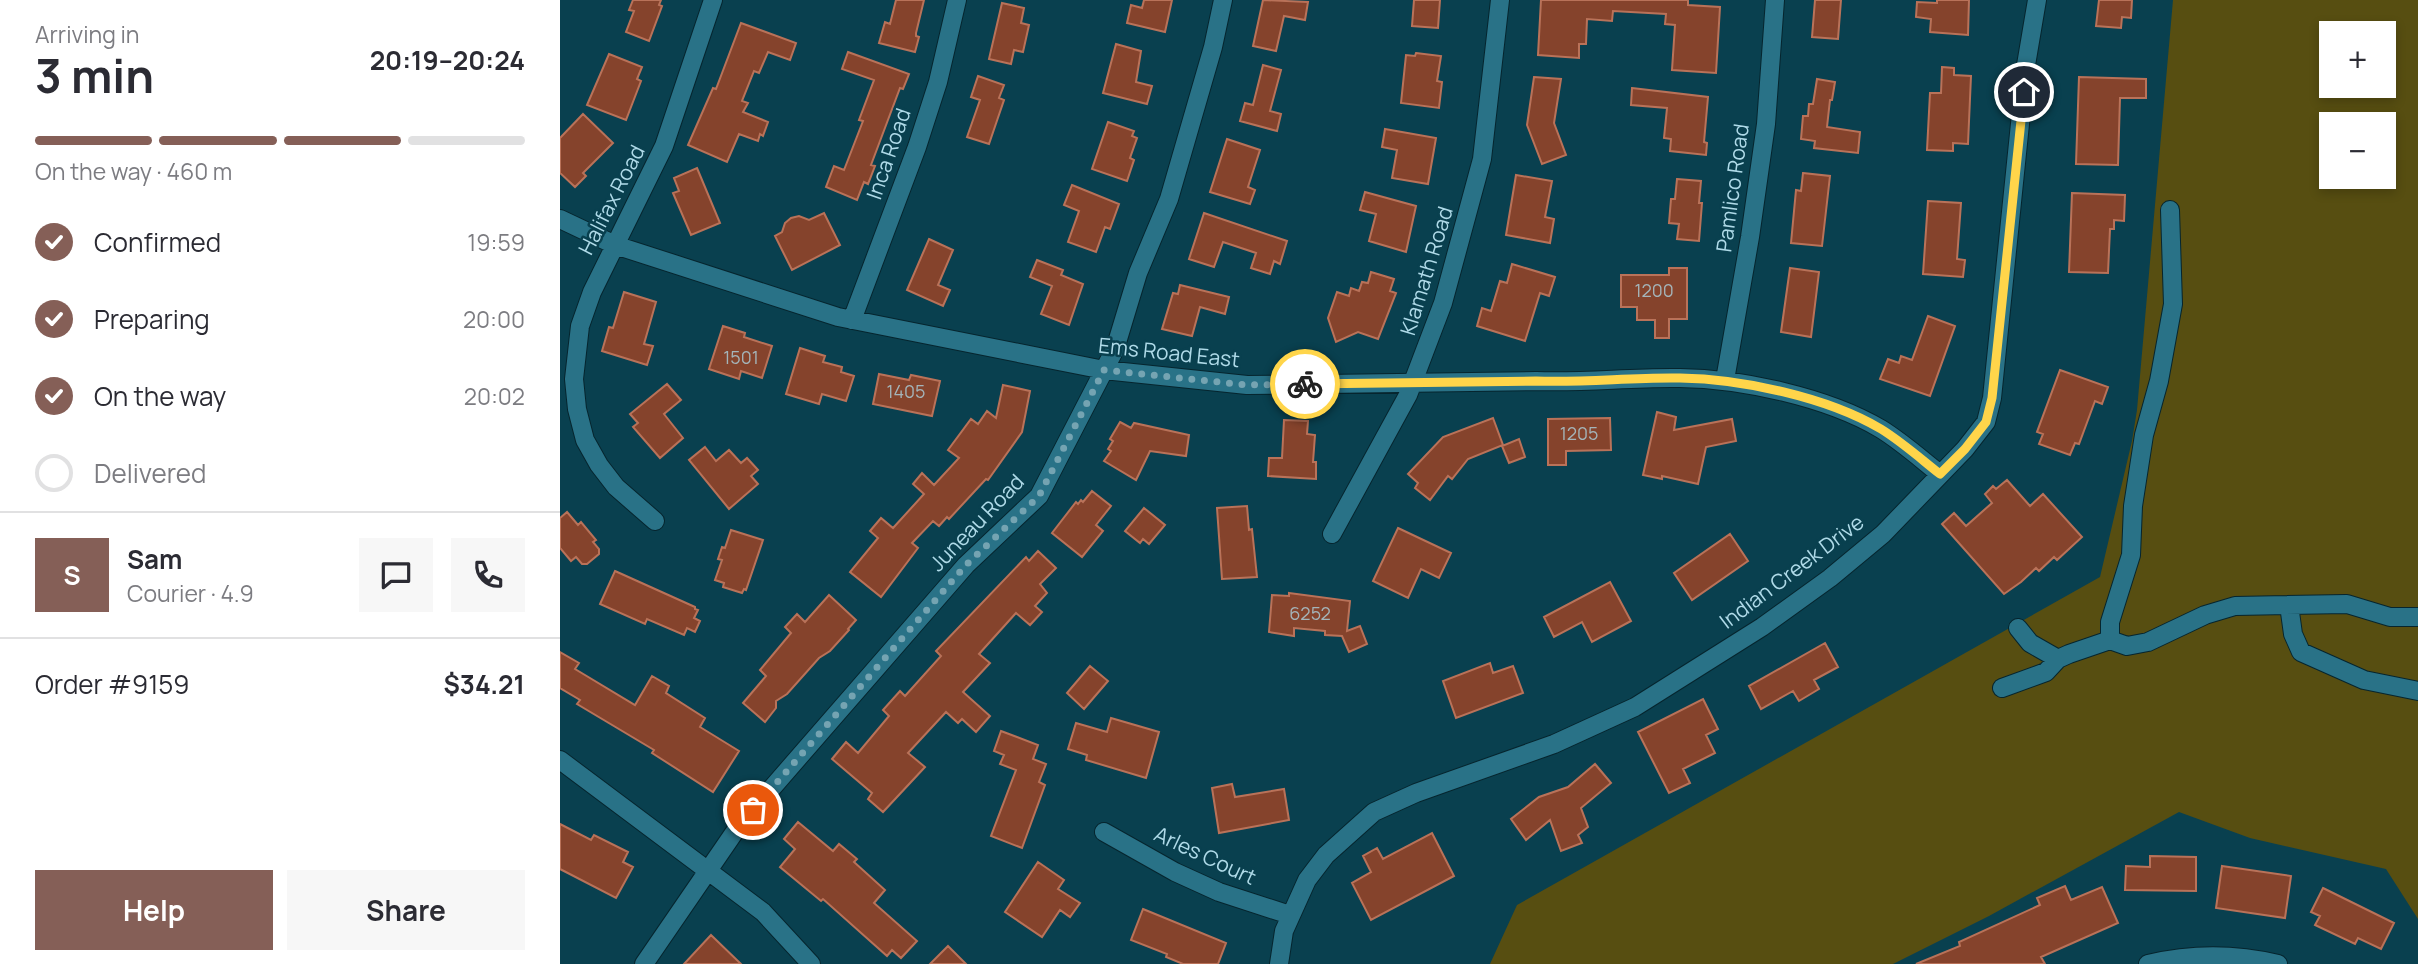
<!DOCTYPE html>
<meta charset="utf-8">
<style>
body{margin:0;font-family:Manrope,sans-serif;background:#f7f7f7;color:#2b2b33;height:100vh;display:flex;flex-direction:column;font-size:26px;white-space:nowrap}
*{box-sizing:border-box;margin:0}
p{font-size:23px;color:#7c7c81}
.icon{flex:none;width:38px;height:38px;fill:none;stroke:currentColor;stroke-width:2;stroke-linecap:round;stroke-linejoin:round}
.map{position:relative;flex:1;overflow:hidden}
.drawer{display:flex;flex-direction:column;background:#fff;width:560px}
.drawer>*{flex:none}
.buttons{position:absolute;left:1759px;top:21px;display:grid;gap:14px}
.buttons a{display:grid;place-items:center;width:77px;height:77px;border-radius:0px;background:#fff;box-shadow:0 4px 10px #0003;font-size:35px}
.pin{position:absolute;display:grid;place-items:center;width:60px;height:60px;color:#fff;margin:-30px;border:4px solid #fff;border-radius:50%;box-shadow:0 2px 7px #0007}
.courier{position:absolute;display:grid;place-items:center;width:70px;height:70px;margin:-35px;border:5px solid #ffd54a;border-radius:50%;background:#fff;color:#222;box-shadow:0 2px 9px #0007}
.head em{font-style:normal;font-weight:700}
.head div{display:flex;flex-direction:column-reverse}
.head{display:flex;align-items:center;justify-content:space-between;height:119px;padding:0 35px}
h1{font-size:46px;font-weight:700;line-height:52px}
.bar{display:grid;grid-template-columns:repeat(4,1fr);gap:10px 7px;align-content:center;height:84px;padding:0 35px}
.bar i{height:9px;border-radius:5px;background:#e1e1e2}
.bar .current{background:#855f57}
.bar p{grid-column:span 4}
.line{display:flex;align-items:center;gap:18px;padding:0 35px;border-top:2px solid #e1e1e2}
.line div{flex:1}
.round{display:grid;place-items:center;flex:none;width:74px;height:74px;border-radius:0px;background:#f7f7f7}
ol{padding:0 35px;list-style:none}
li{display:flex;align-items:center;gap:21px;height:77px}
li p{margin-inline-start:auto}
li .icon{padding:7px;border-radius:50%;background:#855f57;color:#fff;stroke-width:4}
li:last-child{color:#7c7c81}
li i{width:38px;height:38px;border:4px solid #e1e1e2;border-radius:50%}
.primary-button{display:flex;gap:14px;margin-top:auto;padding:14px 35px}
.primary-button a{flex:1;height:80px;border-radius:0px;background:#855f57;color:#fff;font-size:28px;font-weight:700;line-height:80px;text-align:center}
.primary-button a+a{background:#f7f7f7;color:#2b2b33}
main{display:flex;flex:1;min-height:0}
.map>svg:first-child{display:block}
.green{fill:#574e11;fill-rule:evenodd}
.building{fill:#85432c;stroke:#b97259;stroke-width:2}
.lines{fill:none;stroke-linecap:round;stroke-linejoin:round}
.minor-casing{stroke:#06252e;stroke-width:20}
.minor{stroke:#297287;stroke-width:18}
.done{stroke:#75a4b2;stroke-width:7;stroke-dasharray:0 12.6}
.route{stroke:#ffd54a;stroke-width:9}
.labels{text-anchor:middle;stroke-width:5;stroke-linejoin:round;paint-order:stroke}
.number-label{font-size:18px;fill:#a4b4b9}
.street-label{font-size:21px;fill:#afdae8;stroke:#09404f}
</style>
<main>
<section class="drawer">
<div class="head"><div><h1>3 min</h1><p>Arriving in</p></div><em>20:19–20:24</em></div>
<div class="bar"><i class="current"></i><i class="current"></i><i class="current"></i><i></i><p>On the way · 460 m</p></div>
<ol>
<li><svg class="icon" aria-label="check" viewBox="0 0 24 24"><path d="M5 12l5 5 9-10"/></svg>Confirmed<p>19:59</p></li>
<li><svg class="icon" aria-label="check" viewBox="0 0 24 24"><path d="M5 12l5 5 9-10"/></svg>Preparing<p>20:00</p></li>
<li><svg class="icon" aria-label="check" viewBox="0 0 24 24"><path d="M5 12l5 5 9-10"/></svg>On the way<p>20:02</p></li>
<li><i></i>Delivered</li>
</ol>
<div class="line" style="height:126px"><b class="round" style="background:#855f57;color:#fff">S</b><div><b>Sam</b><p>Courier · 4.9</p></div><a class="round"><svg class="icon" aria-label="chat" viewBox="0 0 24 24"><path d="M4 5h16v11H9l-5 4z"/></svg></a><a class="round"><svg class="icon" aria-label="phone" viewBox="0 0 24 24"><path d="M5 4h4l2 5-3 2q2 4 5 5l2-3 5 2v4C11 20 4 13 5 4z"/></svg></a></div>
<div class="line" style="height:91px"><div>Order #9159</div><b>$34.21</b></div>
<div class="primary-button"><a>Help</a><a>Share</a></div>
</section>
<div class="map">
<svg width="1858" height="964" viewBox="0 0 1858 964">
<rect width="100%" height="100%" fill="#09404f"/>
<path class="green" d="M1613,0H1858V919L1826,869L1690,838L1619,812L1429,916L1333,964H930L957,905L1540,577L1572,441L1577,410ZM1771,33H1824V86H1771ZM1771,124H1824V177H1771Z"/>
<path class="building" d="M73,0H101L99,5L102,6L89,41L66,32L74,11L69,10Z
M336,0H364L356,33V36L359,37L355,52L319,43L325,22L330,24Z
M584,0H612L605,32L567,23L571,5L582,8Z
M703,0L748,2L745,20L724,16L716,51L693,46Z
M854,0H880L878,28L852,26Z
M981,0H1128V5L1160,7L1156,73L1112,70L1115,25L1105,24L1106,14L1053,11L1052,21L1027,19L1026,44H1019V58L978,55Z
M1255,0H1281L1278,39L1252,37Z
M1377,0H1409L1408,35L1370,32L1371,19L1356,17L1357,2L1377,3Z
M1539,0H1572L1571,18L1562,17L1561,28L1536,26Z
M442,3L464,8L461,23L469,25L463,52L454,50L451,64L429,59Z
M181,23L236,43L230,60L208,52L199,73L194,71L182,101L188,103L183,112L208,122L203,136L200,134L198,141L179,134L167,162L128,145L153,88L156,89Z
M556,44L581,51L576,82L592,86L587,104L543,93Z
M288,52L349,74L343,89L340,88L311,165L315,166L308,184L304,182L297,200L266,187L274,166L284,170L303,121L299,120L314,80L282,69Z
M856,53L881,56L877,81L882,82L879,108L841,103L846,55L855,56Z
M49,54L82,67L77,79L81,81L66,120L27,105Z
M703,65L721,70L710,111L721,114L717,131L680,121L685,103L693,105Z
M1382,67L1394,68V75L1411,76L1408,144L1393,143V151L1367,150L1370,93H1381Z
M418,76L444,85L439,98L444,100L429,144L407,137L420,100L411,97Z
M974,77L1001,79L994,123L1006,155L982,164L967,125Z
M1519,77L1586,79V98H1560L1558,165L1516,164Z
M1257,79L1275,82L1272,100H1270L1267,127L1300,132L1298,153L1254,148L1255,141L1241,139L1243,116H1248L1249,104H1253Z
M1072,88L1148,97L1144,142L1147,143L1146,155L1110,151L1111,139L1104,138L1107,108L1071,105Z
M23,114L53,143L23,173L26,176L15,187L0,173V138Z
M548,122L574,131L572,136L577,138L570,158L574,160L567,181L532,169Z
M825,129L876,138L868,184L832,178L837,150L822,147Z
M667,139L700,150L688,187L695,190L690,204L650,192Z
M137,168L160,223L131,235L113,193L119,191L114,178Z
M1243,173L1270,176L1262,246L1231,243L1236,190L1241,191Z
M956,175L992,181L985,217L994,219L990,243L946,235Z
M1117,179L1141,181L1139,203H1142L1139,241L1117,239L1119,224L1109,223L1111,199H1115Z
M512,185L559,204L550,229L545,227L536,252L508,242L519,211L504,205Z
M805,192L856,206L846,252L809,241L816,214L800,210Z
M1512,193L1565,195L1564,221L1554,220V229H1550L1548,273L1509,272Z
M1368,201L1401,203L1397,259L1405,260L1403,277L1363,274Z
M264,213L280,245L232,270L215,236L222,232L225,223L231,218L239,216L249,220Z
M644,213L727,241L720,264L714,261L710,274L691,268L696,253L663,242L654,267L629,259Z
M369,239L393,250L378,285L390,290L383,306L347,290Z
M477,260L503,270L501,275L523,284L509,325L481,314L492,286L470,277Z
M952,264L995,277L989,296L980,293L965,341L917,326L922,308L931,311L940,281L947,283Z
M1109,268H1127V319H1109V338H1095V320H1077V307H1061V275H1109Z
M1230,268L1259,272L1251,337L1221,332Z
M811,272L834,279L830,291L836,293L818,339L798,332L776,342L768,318L777,292L789,296L791,288L799,291L802,282L808,283Z
M620,285L669,297L665,314L640,307L632,336L602,329L613,293L618,294Z
M64,292L96,302L84,344L93,346L87,365L42,351L49,327L53,328Z
M1368,316L1395,326L1370,396L1320,379L1328,359L1339,363L1341,356L1352,360Z
M163,326L185,333L184,337L212,346L202,378L181,371L179,379L149,369Z
M240,348L265,356L263,362L282,367L281,372L294,376L286,401L262,394L259,404L226,394Z
M1500,370L1548,387L1542,404L1535,401L1519,444L1515,443L1510,455L1479,444L1483,434L1477,432Z
M319,374L349,380L351,375L380,381L372,416L313,404Z
M107,384L121,400L104,414L123,438L100,458L73,427L78,423L70,414Z
M443,385L470,391L462,432L428,480L426,479L389,519L387,517L379,526L373,521L352,543L358,548L321,597L290,572L318,538L310,531L321,518L333,528L364,494L353,484L362,473L374,485L399,458L388,450L411,419L418,424L427,411L436,418Z
M1097,412L1116,417L1114,430L1172,419L1176,441L1146,447L1138,484L1102,476V479L1083,475Z
M933,418L943,445L908,459L892,479L888,476L870,500L855,488L858,483L848,474L883,437Z
M1050,418L1051,450L1006,451V465H988V419Z
M724,420L748,421L747,434L755,435L753,462H756V479L708,476L709,458H722Z
M560,422L571,428L574,423L629,435L626,456L590,451L576,480L544,461L551,451L548,449L553,441L550,439Z
M959,439L965,457L949,463L942,446Z
M145,447L156,461L169,450L181,463L187,458L198,470L191,476L198,484L169,509L129,460Z
M1447,480L1470,506L1483,494L1522,537L1497,560L1494,557L1479,571L1476,568L1461,582L1444,594L1382,524L1394,513L1406,526L1432,503L1425,494L1433,486L1436,489Z
M532,491L551,506L536,525L543,531L522,557L492,533L516,502L518,504L521,500L523,502Z
M687,506L689,530L692,529L697,577L662,579L657,508Z
M584,508L605,525L589,544L583,539L580,543L565,531Z
M7,512L18,525L21,522L36,540L33,542L39,549V554L27,564H22L16,557L11,561L0,548V518Z
M838,528L891,553L879,578L861,569L848,598L813,581Z
M171,530L203,540L186,590L184,589L182,593L163,587L164,583L155,580L162,560L158,559L162,547L165,548Z
M1170,534L1188,561L1132,600L1114,573Z
M478,551L496,568L480,584L487,593L475,606L482,612L470,625L456,613L419,654L430,663L403,692L430,716L416,732L402,719L398,723L386,712L348,753L365,767L323,812L308,799L312,793L272,759L286,742L298,753L329,716L323,710L340,691L345,696L381,656L376,651L466,557L469,561Z
M55,571L135,607V609L138,610L134,618L140,621L135,632L127,628L124,635L87,619L85,624L40,604Z
M1050,582L1071,621L1032,642L1022,622L994,637L984,617Z
M729,593L790,601L787,631L800,626L807,644L789,652L782,636L765,635V631L734,628V636L709,632L712,595L729,596Z
M269,595L296,620L288,629L289,630L270,651L259,658L227,694L216,701V708L205,722L183,703L206,676L200,670L231,633L225,627L237,614L245,622Z
M1265,643L1278,667L1254,680L1259,689L1239,701L1233,691L1201,709L1189,686Z
M0,652L19,663L15,669L75,705L92,676L109,686L106,693L145,718L140,727L179,751L153,792L92,753L94,750L17,704L20,700L0,688Z
M930,663L933,673L953,666L963,693L896,718L883,681Z
M530,666L548,681L524,709L507,693Z
M1143,699L1158,729L1146,735L1155,753L1123,769L1130,783L1109,793L1078,732Z
M551,718L599,732L586,778L526,760L527,755L508,749L516,723L547,732Z
M441,731L478,745L473,759L486,764L479,782L485,785L462,848L431,836L456,770L440,764L444,755L434,751Z
M1035,764L1051,783L1021,808L1028,827L1018,835L1022,843L1001,851L990,820L966,840L951,819L979,797L1008,787Z
M672,784L675,797L724,789L729,820L659,833L652,788Z
M238,822L273,851L279,844L297,859L294,862L325,890L314,903L357,941L341,958L332,950L327,956L263,899L261,901L220,867L235,849L224,839Z
M0,824L31,840L34,835L68,852L63,862L73,867L56,898L0,869Z
M872,833L894,876L811,920L792,883L811,872L803,856L817,848L823,859Z
M1590,856L1636,857V891L1565,890L1566,866L1590,867Z
M478,862L504,880L498,889L520,903L510,917L500,910L482,937L445,912Z
M1662,866L1731,876L1725,918L1656,908Z
M1505,886L1511,900L1542,887L1558,923L1481,957L1485,964H1356L1400,946L1399,942L1480,905L1477,898Z
M1763,888L1834,923L1821,949L1798,938L1795,944L1755,925L1760,916L1751,912Z
M583,909L666,943L658,964H623L606,957L607,954L571,940Z
M151,935L181,964H124Z
M388,946L406,964H370Z"/>
<g class="lines">
<g class="minor-casing">
<path id="minor" d="M1610,210L1613,304L1599,381L1584,435L1573,506L1571,555L1550,622V640L1567,646L1588,642L1645,615L1675,606L1787,604L1830,617H1858
M0,219L55,245L278,317L544,370L687,385L976,381C1024,383 1072,377 1120,378C1182,379 1267,397 1321,429C1342,442 1361,459 1380,474
M292,320L357,147L378,82L397,0
M1165,380L1190,237L1206,124L1215,0
M95,521L56,487L39,465L25,440L17,409L14,379L20,326L32,292L104,146L153,0
M772,534L848,395L883,303L922,159L940,0
M1729,605L1733,634L1741,652L1804,680L1858,691
M1458,628L1470,643L1498,659
M1442,688L1486,672L1498,659L1509,654L1550,640
M0,760L203,912L251,964
M544,832L615,872L659,892L730,915
M84,964L178,827L406,565L479,496L555,349L578,273L609,199L653,47L663,0
M719,964L724,931L747,880L766,855L814,812L856,793L994,744L1075,707L1202,627L1270,578L1323,534L1405,449L1426,422L1432,398L1466,65L1477,0
M1588,964C1630,954 1676,954 1718,964"/>
</g>
<use href="#minor" class="minor"/>
</g>
<g class="lines">
<path class="done" d="M193,810L406,565L479,496L544,370L687,385L745,384"/>
<path class="route" d="M745,384L976,381C1024,383 1072,377 1120,378C1182,379 1267,397 1321,429C1342,442 1361,459 1380,474L1405,449L1426,422L1432,398L1464,92"/>
</g>
<g class="labels">
<g class="number-label">
<text x="1094" y="297">1200</text>
<text x="181" y="364">1501</text>
<text x="346" y="398">1405</text>
<text x="1019" y="440">1205</text>
<text x="750" y="620">6252</text>
</g>
<g class="street-label">
<text transform="translate(329 154) rotate(-71)" y="7">Inca Road</text>
<text transform="translate(1173 188) rotate(-82)" y="7">Pamlico Road</text>
<text transform="translate(52 200) rotate(-63)" y="7">Halifax Road</text>
<text transform="translate(867 271) rotate(-73)" y="7">Klamath Road</text>
<text transform="translate(609 353) rotate(6)" y="7">Ems Road East</text>
<text transform="translate(417 523) rotate(-46)" y="7">Juneau Road</text>
<text transform="translate(1232 572) rotate(-37)" y="7">Indian Creek Drive</text>
<text transform="translate(645 856) rotate(25)" y="7">Arles Court</text>
</g>
</g>
</svg>
<div class="buttons">
<a>+</a>
<a>−</a>
</div>
<div class="pin" style="left:193px;top:810px;background:#ea580c"><svg class="icon" aria-label="bag" viewBox="0 0 24 24"><path d="M5 8h14l-1 12H6zM9 8a3 3 0 0 1 6 0"/></svg></div>
<div class="pin" style="left:1464px;top:92px;background:#1f2937"><svg class="icon" aria-label="home" viewBox="0 0 24 24"><path d="M3 11l9-7 9 7M6 9v11h12V9"/></svg></div>
<div class="courier" style="left:745px;top:384px"><svg class="icon" aria-label="bike" viewBox="0 0 24 24"><circle cx="6" cy="16" r="4"/><circle cx="18" cy="16" r="4"/><path d="M6 16l4-8h5l3 8M10 8l3 8H6M13 5h3"/></svg></div>
</div>
</main>
